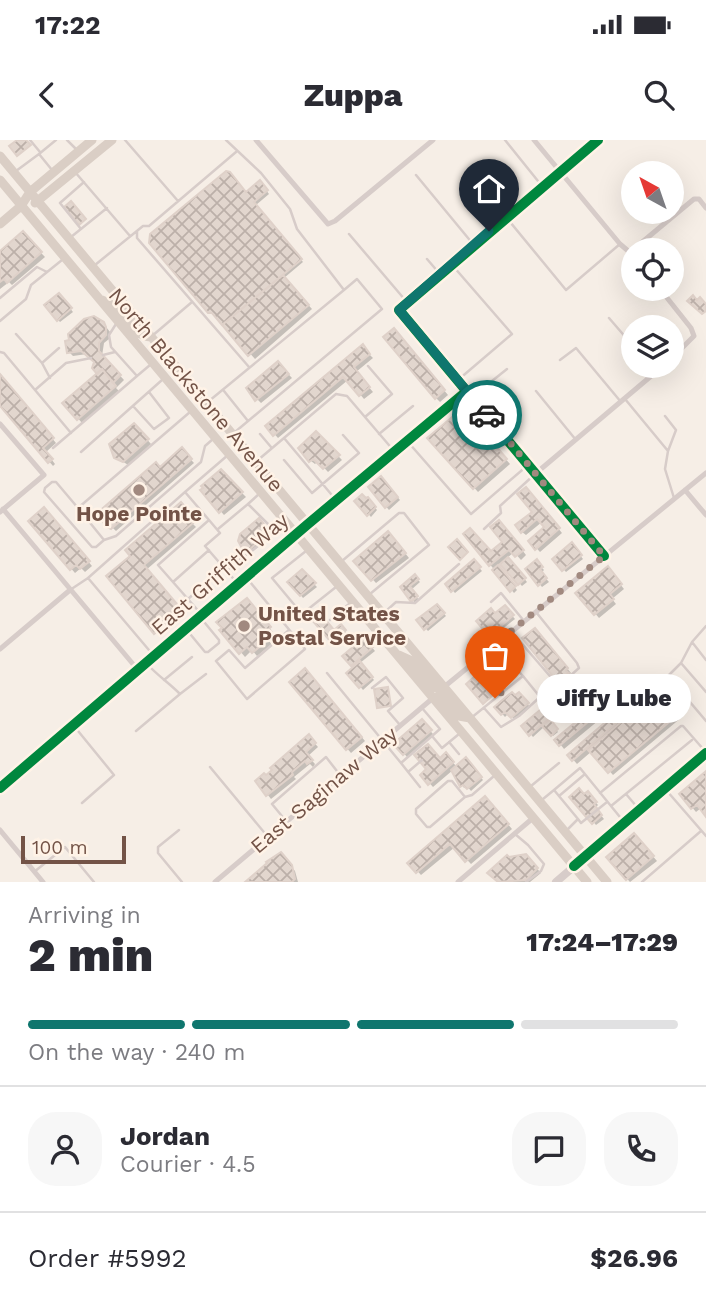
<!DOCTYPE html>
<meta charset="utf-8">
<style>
body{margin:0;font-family:"Work Sans",sans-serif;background:#f7f7f7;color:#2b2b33;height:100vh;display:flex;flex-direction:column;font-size:26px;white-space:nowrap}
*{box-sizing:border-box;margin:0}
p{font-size:23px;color:#7c7c81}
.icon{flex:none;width:38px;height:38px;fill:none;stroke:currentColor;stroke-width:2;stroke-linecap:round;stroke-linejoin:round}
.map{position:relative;height:742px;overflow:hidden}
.sheet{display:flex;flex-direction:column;background:#fff;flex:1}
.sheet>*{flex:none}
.needle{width:46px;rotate:320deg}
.fabs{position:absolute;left:621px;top:21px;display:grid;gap:14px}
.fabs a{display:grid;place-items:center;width:63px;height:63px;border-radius:50%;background:#fff;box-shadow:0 7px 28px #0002;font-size:35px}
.scale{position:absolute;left:21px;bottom:18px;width:105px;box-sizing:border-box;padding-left:7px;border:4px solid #735347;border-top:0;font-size:19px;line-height:24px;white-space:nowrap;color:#735347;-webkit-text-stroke:5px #fff3e7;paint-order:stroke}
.pin{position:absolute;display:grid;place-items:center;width:60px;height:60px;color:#fff;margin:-72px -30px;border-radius:50% 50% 50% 0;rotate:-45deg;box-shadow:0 0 7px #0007}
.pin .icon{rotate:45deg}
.courier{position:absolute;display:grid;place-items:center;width:70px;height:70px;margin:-35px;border:5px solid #0f766e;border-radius:50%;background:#fff;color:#222;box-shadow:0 2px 9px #0007}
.bubble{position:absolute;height:49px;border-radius:24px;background:#fff;box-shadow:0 7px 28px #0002;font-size:23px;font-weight:800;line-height:49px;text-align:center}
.head em{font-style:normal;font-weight:800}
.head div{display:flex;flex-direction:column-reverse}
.head{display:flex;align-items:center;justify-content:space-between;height:119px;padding:0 28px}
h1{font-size:46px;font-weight:800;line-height:52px}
.bar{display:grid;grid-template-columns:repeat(4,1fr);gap:10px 7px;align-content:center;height:84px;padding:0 28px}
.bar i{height:9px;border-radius:5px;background:#e1e1e2}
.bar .selected{background:#0f766e}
.bar p{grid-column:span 4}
.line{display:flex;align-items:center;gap:18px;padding:0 28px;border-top:2px solid #e1e1e2}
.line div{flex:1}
.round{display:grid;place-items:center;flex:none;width:74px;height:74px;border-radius:28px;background:#f7f7f7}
.status{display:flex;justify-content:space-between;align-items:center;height:49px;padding:0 35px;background:#fff;direction:ltr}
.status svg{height:19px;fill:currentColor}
header{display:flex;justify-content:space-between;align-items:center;height:91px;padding:0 28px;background:#fff;font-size:32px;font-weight:800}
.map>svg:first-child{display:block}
.shadow{fill:#0003}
.building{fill:url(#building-cross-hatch);stroke:#dfd1c9;stroke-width:2}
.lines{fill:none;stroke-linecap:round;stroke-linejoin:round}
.lane{stroke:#d7ccc9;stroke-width:2.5}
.street{stroke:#d7ccc9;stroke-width:5}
.secondary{stroke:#d7ccc9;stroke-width:8}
.primary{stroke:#dacec5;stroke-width:9}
.cycleway-casing{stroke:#fff3e7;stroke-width:15}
.cycleway{stroke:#00873e;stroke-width:10}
.done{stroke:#a1897f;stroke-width:7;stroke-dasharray:0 12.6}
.route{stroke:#0f766e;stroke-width:9}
.poi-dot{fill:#a1897f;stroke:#fff3e7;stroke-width:2.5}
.labels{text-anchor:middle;stroke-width:5;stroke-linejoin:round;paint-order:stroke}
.street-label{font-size:21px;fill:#735347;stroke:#fff3e7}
.poi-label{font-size:21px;font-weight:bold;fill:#735347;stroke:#fff3e7}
</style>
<div class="status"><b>17:22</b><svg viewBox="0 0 49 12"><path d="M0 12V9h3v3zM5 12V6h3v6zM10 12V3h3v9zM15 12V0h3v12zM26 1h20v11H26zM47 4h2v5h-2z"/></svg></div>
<header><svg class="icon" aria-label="back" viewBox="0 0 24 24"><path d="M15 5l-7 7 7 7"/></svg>Zuppa<svg class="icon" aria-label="search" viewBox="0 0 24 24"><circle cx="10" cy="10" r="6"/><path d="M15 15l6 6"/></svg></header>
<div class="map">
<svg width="706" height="742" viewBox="0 0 706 742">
<defs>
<pattern id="building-cross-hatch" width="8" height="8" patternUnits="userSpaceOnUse" patternTransform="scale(1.75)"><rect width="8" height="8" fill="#e2d6ce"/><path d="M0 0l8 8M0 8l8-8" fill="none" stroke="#bcb0a9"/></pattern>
</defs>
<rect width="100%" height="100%" fill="#f6eee6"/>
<path class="shadow" d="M260,42L269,54L256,65L303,122L284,138L312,169L255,219L216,175L209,171L246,54Z
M23,94L45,117L12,145L9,142L0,149V113Z
M59,155L73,172L60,182L46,166Z
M103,183L110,192L109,199L104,203L102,216L124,240L116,248L119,251L82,283L65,263L99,234L96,222L87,214L73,216L69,212Z
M397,194L448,255L440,262L436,258Z
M362,207L373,218L356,232L373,252L364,259L348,240L278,298L267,286Z
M278,223L292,238L261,263L257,259Z
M0,236L56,303L46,312L55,324L53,326L0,264Z
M466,274L510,324L478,352L430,298Z
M134,285L151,304L128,325L116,317Z
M316,293L342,320L328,332L318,321L315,324L311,321Z
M182,310L194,323L116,391L98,374L160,329Z
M221,332L246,357L224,375L202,350Z
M381,338L400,360L389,370L370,348Z
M529,353L562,393L540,412L530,401L547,387L542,382L526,395L522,392L534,372Z
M368,359L377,370L371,377L357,361Z
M181,364L196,382L193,384L196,387L146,430L185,475L159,496L156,492L132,416Z
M47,373L92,426L85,432L81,428L75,433L30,381Z
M259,381L272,394L264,401L265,404L263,403L253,411L250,408L247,411L244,409Z
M503,386L526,415L521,420L514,412L507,418L527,442L522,446L501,423L497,426L517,450L514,453L465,395L491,413L504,402Z
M392,397L409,418L376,443L356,421Z
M572,405L583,419L566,432L554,419Z
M474,422L482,431L455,453L447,444Z
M536,422L544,430L541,433L549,442L542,447L527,429Z
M302,432L317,447L303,458L290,442Z
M611,433L624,449L612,459L616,464L599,478L578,453Z
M415,437L420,442L411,450L419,460L415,463L402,448Z
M250,464L273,492L266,498L272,504L257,516L252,510L245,517L222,490Z
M437,466L446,476L428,491L418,480Z
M505,468L515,479L492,497L478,481L495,475Z
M315,480L334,492L341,487L347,493L335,504Z
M538,494L571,533L569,535L571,537L561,542L557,538Z
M365,499L375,511L360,523L374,540L363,550L349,533L355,528L344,516Z
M309,534L365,601L351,613L291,543Z
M627,548L642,566L660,552L682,577L613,635L592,611L577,624L569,615L633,562L628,556L564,609L557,600Z
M519,554L530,567L514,579L509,573L505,577L496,567Z
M552,563L561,573L550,582L558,592L553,596L545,586L533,597L524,586Z
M422,582L433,594L407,617L396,604Z
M309,597L318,607L308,616L315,624L313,627L310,624L294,637L296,639L271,659L257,641L266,638Z
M446,615L457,627L466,620L483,640L471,651L467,646L464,648L453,630L433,647L422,635Z
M706,633V674L701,668L696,672L681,654Z
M588,654L598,665L595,668L604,679L596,685L572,657L584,656Z
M489,662L512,689L471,724L455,707L421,735L410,723Z
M638,699L657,721L630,742L608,718Z
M280,714L295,731L298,742H245Z
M529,720L541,733L530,742H499L490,733Z"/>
<path class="building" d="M17,0H26L31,5L17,16L9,6Z
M226,31L230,32L246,52L260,40L268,50L254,62L302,119L222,185L212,173H208L149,103L150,94Z
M71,61L86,79L79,85L64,67Z
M23,91L42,112L7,143L4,139L0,142V111Z
M283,135L309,165L248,216L222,185Z
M59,153L72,168L57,181L44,165Z
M693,155L697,160L700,157L706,164V171L702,174L687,161Z
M94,176L104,182L106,187V195L99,203V211L121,235L113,243L102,229L97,234L92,228L94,222L81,211L67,213L65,201L69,200L68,194L84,179Z
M394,188L445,250L435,259L383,197Z
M363,204L370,214L354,227L370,247L359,256L343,237L273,296L265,286Z
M278,221L289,234L255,261L246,248Z
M102,229L116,246L77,280L62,263Z
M0,234L54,298L43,308L53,319L48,323L0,266Z
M463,268L507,319L473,349L427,298Z
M134,283L149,299L123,322L114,318L109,304Z
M316,291L340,315L323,329L313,319L309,322L298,308Z
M182,307L192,319L111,389L107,387L96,374L156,322L160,327Z
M221,329L243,352L219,373L200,350L203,348L201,346Z
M381,336L398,357L385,368L368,347Z
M526,347L560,388L535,410L528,401L544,387L537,379L521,393L515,385L532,372L517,354Z
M362,354L366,358L368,357L376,367L367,376L354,361Z
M181,362L194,377L190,380L193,383L144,425L182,470L154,494L106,436L130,416L125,410Z
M44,367L90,421L80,429L76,425L70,430L28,381Z
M259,378L270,391L262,397L265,400L261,403L259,401L249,410L246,407L243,410L238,401L240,394Z
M499,380L524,410L515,417L509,410L489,426L463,394L470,388L491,411L502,402L490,387Z
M388,391L406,413L371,441L353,421Z
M457,399L468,412L460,420L448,407Z
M572,402L582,415L562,431L552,419Z
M508,417L526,438L518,445L500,424Z
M474,419L481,427L451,452L445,444Z
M537,419L543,427L540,429L547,438L538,446L525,429Z
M498,425L516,446L510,452L492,430Z
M608,426L622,444L610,454L614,459L594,475L575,453Z
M302,429L316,443L300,456L287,442Z
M415,434L419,439L410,446L418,456L411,462L400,447Z
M247,458L271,487L264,493L269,499L252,513L247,507L239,514L219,490L222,488L216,482Z
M437,464L445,473L424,490L416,480Z
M505,465L514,475L489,496L476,481L491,468L495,473Z
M320,473L334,490L341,484L346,490L331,502L312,480Z
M535,488L568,528L566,531L569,533L564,536L555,539L522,498Z
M365,497L373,507L351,526L342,516Z
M360,521L373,537L359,548L346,533Z
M305,528L362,597L346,610L289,542Z
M475,536L492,556L483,564L466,544Z
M624,542L641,562L572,621L567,615L630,561L623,553L559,606L554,600Z
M388,547L391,566L377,568L374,549Z
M660,549L680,573L608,633L588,610Z
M512,552L515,555L519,552L529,563L511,578L505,572L501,575L494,567Z
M552,560L559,570L529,596L521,586Z
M422,579L432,590L403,615L393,604Z
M550,579L558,589L551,596L542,586Z
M309,594L316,603L306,612L313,620L307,624L305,621L292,632L293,635L266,656L255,641L264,633L266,635L272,630L270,628Z
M428,604L440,618L446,612L454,622L428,645L420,635L426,629L414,615Z
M466,617L482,637L467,649L463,645L460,647L451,630Z
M706,631V677L697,665L691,669L679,654Z
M579,648L584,654L588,651L597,662L594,664L602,675L592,684L569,657Z
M485,656L509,684L465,722L450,704L416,733L407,723Z
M634,693L654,716L626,740L606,717Z
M281,712L292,725L295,739L292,742H245L267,723L266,722Z
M526,714L538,728L526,740L498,742L487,733L507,715L509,717Z"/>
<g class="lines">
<path class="lane" d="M30,0L40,12
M67,0L76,9
M125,0L178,61
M505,0L542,46
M39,14L56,0
M16,31L39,14L52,30
M75,32L130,96
M416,35L473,104
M506,77L566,150L620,104
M81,89L60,63L84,42
M137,91V98L249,227
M349,94L406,161
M71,97L107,68
M427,119L439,133
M95,125L143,86H149L236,12
M453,126L512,194L458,240
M0,158L37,127L47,132
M609,178L634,207
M0,181L26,159L31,145L62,120
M116,184L109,195L111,207L137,236L150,225
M16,194L42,223L50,238
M152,196L192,162
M0,212L4,213L71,293
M103,215L115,212
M560,220L576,208L621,262
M42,223L59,208
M649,226L655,233
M35,250L66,223L91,218
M224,251L248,281
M536,251L576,300
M472,257L507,229
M625,259L668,311L676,290L665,276
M209,261L344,150L297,89L290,69L261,33L226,0
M133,266L154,289L169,278L149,252
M190,272L78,368L56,342H52L45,348L44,352L92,407H96L104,400L116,396L201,322L205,306L213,299
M365,277L392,254L368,226
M235,292L382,169L357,139L344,150
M260,294L271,307
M379,294L413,266
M284,298L336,360
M408,302L471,374L528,325
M53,308L137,236
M668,311L665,329L674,358
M81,312L162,240
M258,320L336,254L347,256L394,311
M284,320L312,353L359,313L343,295
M185,352L228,315
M78,368L104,400
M209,380L220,393L205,406L238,444
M218,389L248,364
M484,389L501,373L500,366L535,334
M306,411L272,438L302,474L336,447
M342,421L399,373H404L429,405L370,454
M227,431C241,416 259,408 273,393L272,388L248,364L259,354
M246,437L305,509L247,559L216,521L229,510L245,528L289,490
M173,442L209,410
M70,450L88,438
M188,459L224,427
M491,462L501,453L524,481
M385,472L396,462L415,463L459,424
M330,480L349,464
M706,486L692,502L706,520
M186,489L205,512H208L219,503V500L200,477
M511,491L555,542L561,544L579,528L577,523L536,472
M692,502L681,523L668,536L706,581
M154,516L88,438L185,352L209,380L158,425L202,475
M479,517L505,549
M146,523C157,535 169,543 180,554L206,534
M681,523L706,552
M327,533L401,623
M164,540L192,517
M372,548L386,537L403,558L388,571L400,585
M422,568L440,589L432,596
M484,568L501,587L519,576L540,557L523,536L495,507
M471,578L523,536
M74,586L114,635L82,663
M136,591L180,554
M449,602L459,614
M210,627L268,697
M408,632L422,620
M531,646L559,623
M420,647L401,623L432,596L442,608L459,594
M667,651L706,696
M600,653L681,586H683L704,610
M626,654L637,667
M559,656L585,634
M465,657L430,687H427L416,674V669L448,641H452L465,657L472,655L494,636
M543,659L554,650
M611,666L692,600
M578,679L581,683L607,662
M286,681L272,664L326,617L340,635
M179,690L158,707V713L182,742
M567,690L578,679L554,650L580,628L624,682
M515,694L528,705L544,724L541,731L526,742
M34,732L65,707L94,742
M642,742L701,691"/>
<path class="street" d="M256,0L328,84L335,81L433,0
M534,0L620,104L634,116
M598,0L399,170L604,416
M629,113L694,59H699L706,68
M660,149L691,188L694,196L672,218
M0,284L44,335L0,372
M535,334L663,226
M685,350L706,375
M3,369L138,530
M0,509L70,450
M444,547L706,333
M0,648L308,384L467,251
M0,690L43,742
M215,742L433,558
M458,742L533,678"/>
<path class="secondary" d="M556,742L706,613"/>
<path class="primary" d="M0,16L607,742
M0,40L587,742
M35,63L112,0
M0,84L21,66L30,52L92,0
M102,160C125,168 130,197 151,197
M399,515L410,520L434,547L439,549L444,547
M433,558L441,556L459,576L470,578"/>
<g class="cycleway-casing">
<path id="cycleway" d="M598,0L399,170L604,416
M0,648L308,384L467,251
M574,726L706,613"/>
</g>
<use href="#cycleway" class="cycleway"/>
</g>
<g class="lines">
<path class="done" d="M487,275L604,416L479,517L505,549L495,558"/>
<path class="route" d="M487,275L399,170L489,91"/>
</g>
<g class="poi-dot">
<circle cx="139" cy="350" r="7"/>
<circle cx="244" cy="486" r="7"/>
</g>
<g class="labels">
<g class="street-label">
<text transform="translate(196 250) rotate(50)" y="7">North Blackstone Avenue</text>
<text transform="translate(220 434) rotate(-41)" y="7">East Griffith Way</text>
<text transform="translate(324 650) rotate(-40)" y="7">East Saginaw Way</text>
</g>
<g class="poi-label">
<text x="139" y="381">Hope Pointe</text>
<text x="258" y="481" text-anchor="start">United States<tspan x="258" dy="24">Postal Service</tspan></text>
</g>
</g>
</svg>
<div class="fabs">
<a><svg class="needle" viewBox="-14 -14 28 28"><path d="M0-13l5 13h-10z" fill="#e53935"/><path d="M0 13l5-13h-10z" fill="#7c7c81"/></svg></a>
<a><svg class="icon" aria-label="locate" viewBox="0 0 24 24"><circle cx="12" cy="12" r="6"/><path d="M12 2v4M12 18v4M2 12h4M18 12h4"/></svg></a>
<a><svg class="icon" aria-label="layers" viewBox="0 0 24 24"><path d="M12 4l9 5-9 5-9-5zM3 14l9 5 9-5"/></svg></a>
</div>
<div class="scale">100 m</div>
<div class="pin" style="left:495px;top:558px;background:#ea580c"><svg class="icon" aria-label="bag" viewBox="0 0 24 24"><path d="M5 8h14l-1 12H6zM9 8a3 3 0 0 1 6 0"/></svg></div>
<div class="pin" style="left:489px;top:91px;background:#1f2937"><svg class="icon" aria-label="home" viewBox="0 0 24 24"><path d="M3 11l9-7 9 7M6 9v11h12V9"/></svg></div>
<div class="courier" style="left:487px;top:275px"><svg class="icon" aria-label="car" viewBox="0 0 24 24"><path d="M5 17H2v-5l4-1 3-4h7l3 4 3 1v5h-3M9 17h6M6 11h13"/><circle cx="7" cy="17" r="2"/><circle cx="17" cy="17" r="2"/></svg></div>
<div class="bubble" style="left:537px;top:534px;width:154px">Jiffy Lube</div>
</div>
<section class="sheet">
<div class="head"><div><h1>2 min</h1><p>Arriving in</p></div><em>17:24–17:29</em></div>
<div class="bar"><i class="selected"></i><i class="selected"></i><i class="selected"></i><i></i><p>On the way · 240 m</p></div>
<div class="line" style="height:126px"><a class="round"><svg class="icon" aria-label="person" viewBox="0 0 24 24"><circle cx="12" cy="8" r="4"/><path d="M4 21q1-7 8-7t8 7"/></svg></a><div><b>Jordan</b><p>Courier · 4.5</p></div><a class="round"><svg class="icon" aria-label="chat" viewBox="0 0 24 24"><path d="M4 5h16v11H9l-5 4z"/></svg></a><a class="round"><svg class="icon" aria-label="phone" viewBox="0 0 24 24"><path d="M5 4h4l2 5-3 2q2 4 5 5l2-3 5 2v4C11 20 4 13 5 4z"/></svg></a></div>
<div class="line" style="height:91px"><div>Order #5992</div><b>$26.96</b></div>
</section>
